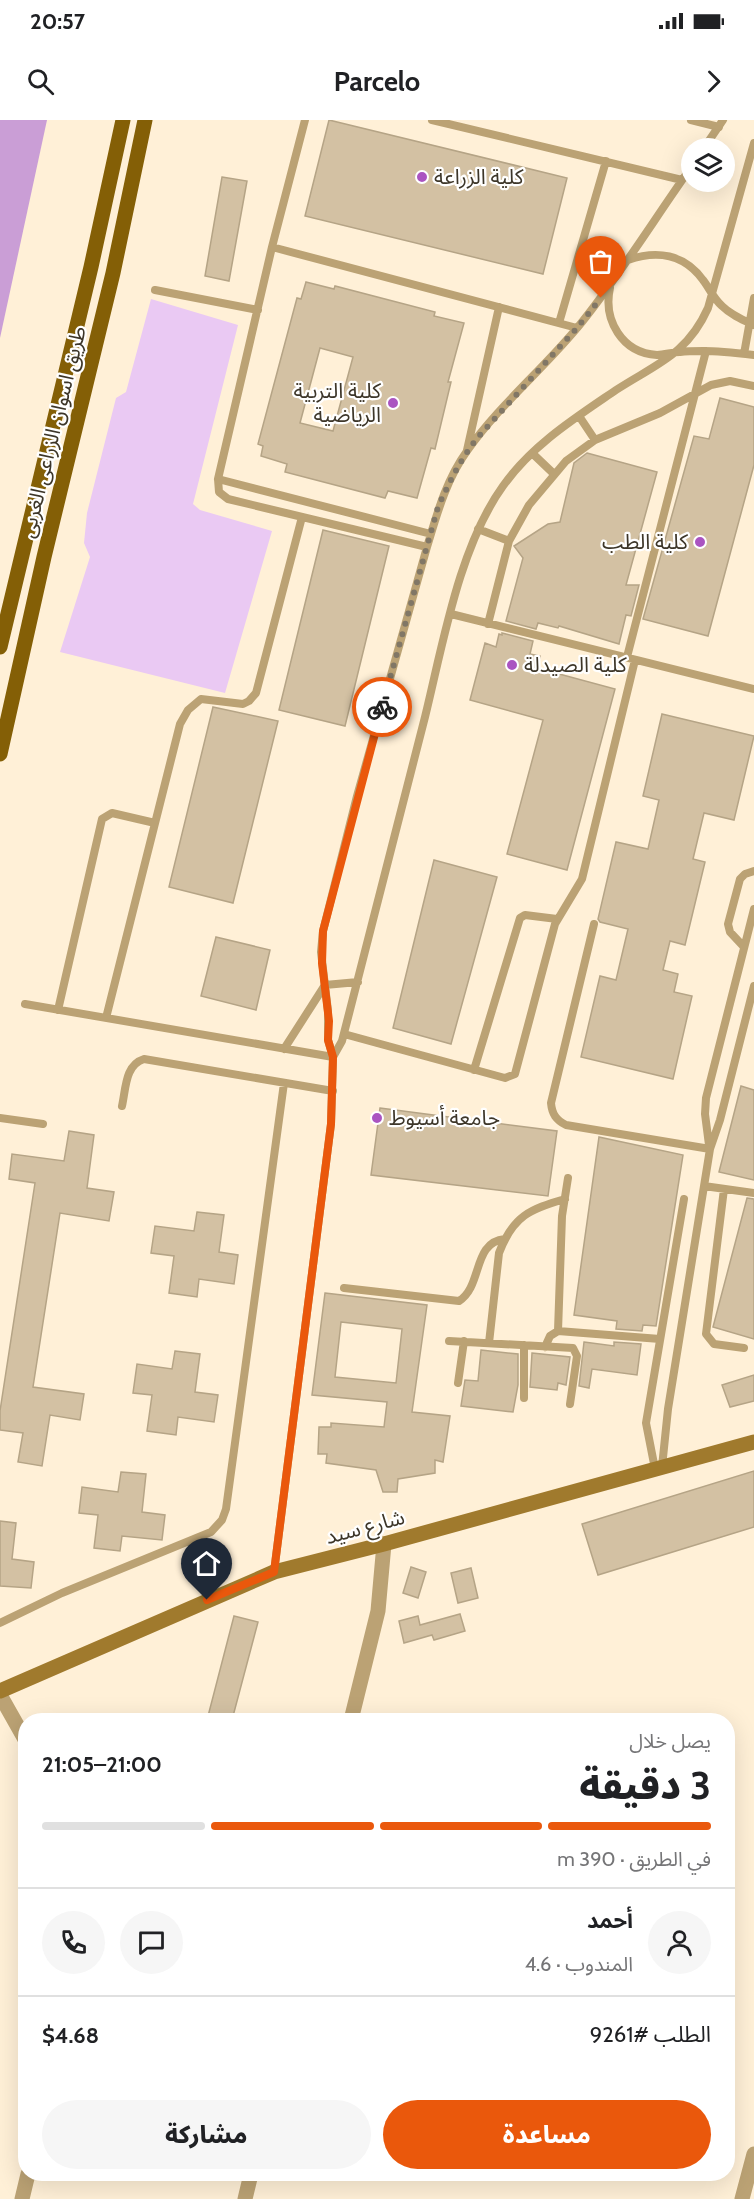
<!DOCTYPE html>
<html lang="ar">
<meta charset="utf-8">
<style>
body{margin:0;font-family:Cabin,"Noto Sans Arabic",sans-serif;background:#f6f6f6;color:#202124;direction:rtl;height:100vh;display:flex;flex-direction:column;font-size:22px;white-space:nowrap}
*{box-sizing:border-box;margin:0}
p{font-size:20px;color:#757577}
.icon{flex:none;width:33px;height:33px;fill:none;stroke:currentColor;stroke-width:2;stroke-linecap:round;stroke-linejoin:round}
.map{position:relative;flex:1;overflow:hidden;direction:ltr}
.panel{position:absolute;left:18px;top:1593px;width:717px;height:468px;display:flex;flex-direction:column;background:#fff;border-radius:24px;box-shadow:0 6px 24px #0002;direction:rtl}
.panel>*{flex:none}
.controls{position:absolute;left:681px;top:18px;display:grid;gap:12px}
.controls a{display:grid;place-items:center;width:54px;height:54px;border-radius:50%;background:#fff;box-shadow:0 6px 24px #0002;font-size:30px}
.pin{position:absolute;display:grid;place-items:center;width:51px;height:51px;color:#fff;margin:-62px -26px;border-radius:50% 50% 50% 0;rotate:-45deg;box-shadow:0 0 6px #0007}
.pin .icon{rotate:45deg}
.courier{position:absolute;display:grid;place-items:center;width:60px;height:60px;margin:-30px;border:4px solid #ea580c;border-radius:50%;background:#fff;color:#222;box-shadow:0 2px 8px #0007}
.head em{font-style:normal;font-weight:800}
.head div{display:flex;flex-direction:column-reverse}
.head{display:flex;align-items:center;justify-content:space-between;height:102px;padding:0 24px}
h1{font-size:39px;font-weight:800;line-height:45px}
.bar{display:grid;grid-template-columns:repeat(4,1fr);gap:9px 6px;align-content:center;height:72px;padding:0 24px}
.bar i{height:8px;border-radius:4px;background:#e0e0e0}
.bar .on{background:#ea580c}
.bar p{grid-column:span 4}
.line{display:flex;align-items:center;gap:15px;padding:0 24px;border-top:2px solid #e0e0e0}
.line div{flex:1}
.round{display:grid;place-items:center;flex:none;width:63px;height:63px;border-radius:32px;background:#f6f6f6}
.button{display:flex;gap:12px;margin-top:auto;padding:12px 24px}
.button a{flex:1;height:69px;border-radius:36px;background:#ea580c;color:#fff;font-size:24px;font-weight:800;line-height:69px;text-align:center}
.button a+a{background:#f6f6f6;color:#202124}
.status{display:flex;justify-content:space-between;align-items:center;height:42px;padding:0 30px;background:#fff;direction:ltr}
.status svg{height:16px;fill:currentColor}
header{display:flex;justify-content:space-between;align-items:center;height:78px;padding:0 24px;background:#fff;font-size:27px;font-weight:800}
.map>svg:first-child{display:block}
.green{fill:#eac9f3}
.water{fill:#ca9ed6}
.building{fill:#d3c1a3;stroke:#b5a486;stroke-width:1.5;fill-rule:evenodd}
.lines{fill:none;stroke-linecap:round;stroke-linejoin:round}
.lane{stroke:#bba274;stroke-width:8}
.street{stroke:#bba274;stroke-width:15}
.secondary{stroke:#a07a2d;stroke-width:15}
.primary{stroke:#845f06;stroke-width:15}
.done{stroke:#817766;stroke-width:6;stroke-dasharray:0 10.8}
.route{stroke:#ea580c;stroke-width:8}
.poi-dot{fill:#aa54c1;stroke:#fff;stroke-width:2}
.labels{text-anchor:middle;stroke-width:4.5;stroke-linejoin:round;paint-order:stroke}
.poi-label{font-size:21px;fill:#3d3629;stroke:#fff;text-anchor:start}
.street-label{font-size:21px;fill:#3d3629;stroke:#fff}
</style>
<div class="status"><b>20:57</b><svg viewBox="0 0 49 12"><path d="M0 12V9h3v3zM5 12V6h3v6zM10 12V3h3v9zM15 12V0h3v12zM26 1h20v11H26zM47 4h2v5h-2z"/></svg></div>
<header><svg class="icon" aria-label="forward" viewBox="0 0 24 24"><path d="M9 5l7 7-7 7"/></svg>Parcelo<svg class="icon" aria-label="search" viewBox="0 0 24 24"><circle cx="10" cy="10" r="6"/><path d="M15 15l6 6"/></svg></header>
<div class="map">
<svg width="754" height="2079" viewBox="0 0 754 2079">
<rect width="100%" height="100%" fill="#fff0d7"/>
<path class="green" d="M151,179L238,205L193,384L200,390L272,411L225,573L60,532L90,437L84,423L87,393L116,278L126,272Z"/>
<path class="water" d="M0,0H47L0,218Z"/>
<path class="building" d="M329,0L567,58L543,154L305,96Z
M222,57L247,61L229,161L205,156Z
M306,162L334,169L335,166L435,192L434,196L464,203L448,262H451L435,329L431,328L417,378L388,371L385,378L285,352L287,344L261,336L263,326L258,324L297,178L301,179ZM320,228L353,237L333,311L300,303Z
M720,278L754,287V345L708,516L643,499L694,316L709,319Z
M587,333L657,352L626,465H639L631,496L626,495L619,524L559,506L558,508L538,503L536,509L506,501L523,438L514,426L548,404L560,402L574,343Z
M323,410L389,426L345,606L279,590Z
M502,513L533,521L530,534L540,536L537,548L615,569L567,750L507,734L543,600L470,580L485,523L496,527L499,514L502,515Z
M213,587L278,601L233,783L169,767Z
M662,594L754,616L734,700L704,693L693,739L705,742L685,825L670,821L663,850L678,854L674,872L692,876L673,959L581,937L600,856L616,860L628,809L600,802L598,799L616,722L648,729L659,680L643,676Z
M434,740L497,757L451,924L393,908Z
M216,817L270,830L256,890L201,876Z
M741,966L754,970V1060L719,1052Z
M380,988L557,1011L548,1076L371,1055Z
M69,1011L94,1015L87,1068L114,1072L109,1101L60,1093L33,1267L84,1274L80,1300L50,1295L42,1346L18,1342L23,1313L0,1310V1291L35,1063L9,1059L12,1034L64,1041Z
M599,1017L683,1035L656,1206L643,1205L642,1211L616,1209L617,1201L574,1195Z
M747,1078L754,1079V1219L713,1207Z
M197,1092L224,1095L219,1132L238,1135L234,1164L199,1159L197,1177L169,1173L174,1136L151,1133L155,1106L194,1111Z
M325,1173L427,1185L412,1292L450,1296L443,1342L435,1340V1353L398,1359L397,1372H383L376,1350L326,1343L327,1334H318L319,1307H331V1303L384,1307L387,1282L312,1275ZM341,1202L402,1209L396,1263L335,1257Z
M584,1222L614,1226V1222L641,1224L637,1255L592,1249L589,1268L579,1266Z
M481,1230L518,1234V1265L513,1292L461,1286L465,1260L478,1261Z
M175,1231L200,1234L195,1272L218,1275L214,1302L178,1297L176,1315L147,1311L152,1275L133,1273L137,1244L172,1249Z
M532,1233L570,1237L566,1265L558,1263L557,1270L530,1267Z
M754,1255V1281L730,1287L722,1265Z
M754,1351V1407L598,1455L582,1404Z
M121,1352L146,1354L142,1392L165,1395L162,1420L122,1416L120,1431L94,1428L98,1395L79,1393L82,1367L118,1372Z
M0,1401L16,1403L12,1439L34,1442L31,1468L0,1466Z
M411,1447L426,1452L418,1478L403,1473Z
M471,1448L478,1478L458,1483L451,1453Z
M460,1494L465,1511L434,1520L432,1515L404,1523L399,1501L418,1496L420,1505Z
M234,1496L258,1502L232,1600H207Z"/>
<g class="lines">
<path class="lane" d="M305,0L272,127L218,359L219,372L228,379L427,427
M432,0L682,60
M691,0L719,7
M704,28L723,0
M272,127L577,208
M628,140C657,130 684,134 703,160C710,169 713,178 722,186C731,195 743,200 754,205
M610,168C603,200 622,233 657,235C665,235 672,232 680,232C687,231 695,231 703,231C720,231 737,233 754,235
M155,170L258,190
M559,203L606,41
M744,234L754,178
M579,296L595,320
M467,330L499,187
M532,333L554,354
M218,359L431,414
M478,409L509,421
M451,494L754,569
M488,504L509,421L529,385L566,341L595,320L660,293L711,265L730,261L754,266
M627,537L706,231
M594,804L551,983C552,994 556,1000 566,1005L710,1029
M744,827L730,812L728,804L740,759L745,754L754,751
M25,884L333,937
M58,890L102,699L112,693L155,703
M106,898L180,604L188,590L201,579L243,584L249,581L256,573L302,397
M344,914L505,958L515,954L555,804L582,759L635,540
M284,929L325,865L358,862
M333,937L342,921C370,813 398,705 425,597C443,524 459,427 503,366C532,325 575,298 616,270C656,244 687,235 708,188L754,23
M474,950L520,798L525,795L557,799
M122,986C126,968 125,945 144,939L333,971
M0,998L43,1004
M709,1025L705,994L706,978L754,789
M704,1066L754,1073
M724,1069L706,1214L714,1224L744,1228
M344,1168L459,1181C483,1166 472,1122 505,1119
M558,1211L562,1096L568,1058
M449,1221L573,1228L577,1236L570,1284
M489,1223L499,1133C513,1096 530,1089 565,1079
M524,1225V1278
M545,1227L550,1216L558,1211L660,1219
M458,1263L464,1221
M662,1347L668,1289L710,1029L720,1000L754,866
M655,1349L646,1303L684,1079
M274,1452L331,1004L333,937L328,920V891L321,832L323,811L357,676L427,427C437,394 446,360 467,331C500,284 546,247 582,202C622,152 655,98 692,46
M0,1503L62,1473L211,1412L222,1400L226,1389L284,963"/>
<path class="street" d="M0,1575L26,1621
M351,1600L378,1491L384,1424
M22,2079L28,2054
M245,2079L251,2054
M742,2079L754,2034"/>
<path class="secondary" d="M0,1571L274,1452L384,1424L754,1322"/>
<path class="primary" d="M0,527L91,147L123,0
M0,634L44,437L113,153L145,0"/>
</g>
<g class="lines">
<path class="done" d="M382,587L438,387C450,361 461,338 479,316L577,208L601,178"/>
<path class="route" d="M207,1480L274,1452L331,1004L333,937L328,920L329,901L322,843L323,811L382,587"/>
</g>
<g class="poi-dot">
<circle cx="422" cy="57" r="6"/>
<circle cx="393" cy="283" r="6"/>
<circle cx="700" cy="422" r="6"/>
<circle cx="512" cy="545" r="6"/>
<circle cx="377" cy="998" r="6"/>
</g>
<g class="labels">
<g class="poi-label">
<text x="434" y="64">كلية الزراعة</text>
<text x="381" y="278" text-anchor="end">كلية التربية<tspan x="381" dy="24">الرياضية</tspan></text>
<text x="688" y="429" text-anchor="end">كلية الطب</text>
<text x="524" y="552">كلية الصيدلة</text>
<text x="389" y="1005">جامعة أسيوط</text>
</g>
<g class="street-label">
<text transform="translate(53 312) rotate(-76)" y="7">طريق اسوان الزراعى الغربى</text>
<text transform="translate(365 1407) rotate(-15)" y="7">شارع سيد</text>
</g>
</g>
</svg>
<div class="controls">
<a><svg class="icon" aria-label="layers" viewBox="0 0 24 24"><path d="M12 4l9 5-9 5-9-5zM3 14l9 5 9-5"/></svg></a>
</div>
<div class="pin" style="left:601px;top:178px;background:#ea580c"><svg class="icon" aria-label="bag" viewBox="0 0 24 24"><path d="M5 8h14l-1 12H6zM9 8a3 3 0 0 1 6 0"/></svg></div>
<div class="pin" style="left:207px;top:1480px;background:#1f2937"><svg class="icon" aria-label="home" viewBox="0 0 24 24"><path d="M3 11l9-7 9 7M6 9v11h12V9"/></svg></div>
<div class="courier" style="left:382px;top:587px"><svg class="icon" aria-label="bike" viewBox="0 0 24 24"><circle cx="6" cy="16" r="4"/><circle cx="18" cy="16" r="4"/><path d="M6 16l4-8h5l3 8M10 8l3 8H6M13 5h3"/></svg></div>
<section class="panel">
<div class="head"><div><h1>3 دقيقة</h1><p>يصل خلال</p></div><em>21:00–21:05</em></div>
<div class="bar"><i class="on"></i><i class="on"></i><i class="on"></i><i></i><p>في الطريق · 390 m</p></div>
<div class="line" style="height:108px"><a class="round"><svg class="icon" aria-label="person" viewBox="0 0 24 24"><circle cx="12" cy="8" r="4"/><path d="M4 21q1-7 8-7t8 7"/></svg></a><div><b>أحمد</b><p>المندوب · 4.6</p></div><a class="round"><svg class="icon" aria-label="chat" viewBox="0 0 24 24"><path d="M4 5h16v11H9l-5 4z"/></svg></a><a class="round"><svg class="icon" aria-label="phone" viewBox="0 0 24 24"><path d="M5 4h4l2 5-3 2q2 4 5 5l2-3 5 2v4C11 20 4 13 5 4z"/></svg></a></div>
<div class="line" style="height:78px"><div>الطلب #9261</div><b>$4.68</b></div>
<div class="button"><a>مساعدة</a><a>مشاركة</a></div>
</section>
</div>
